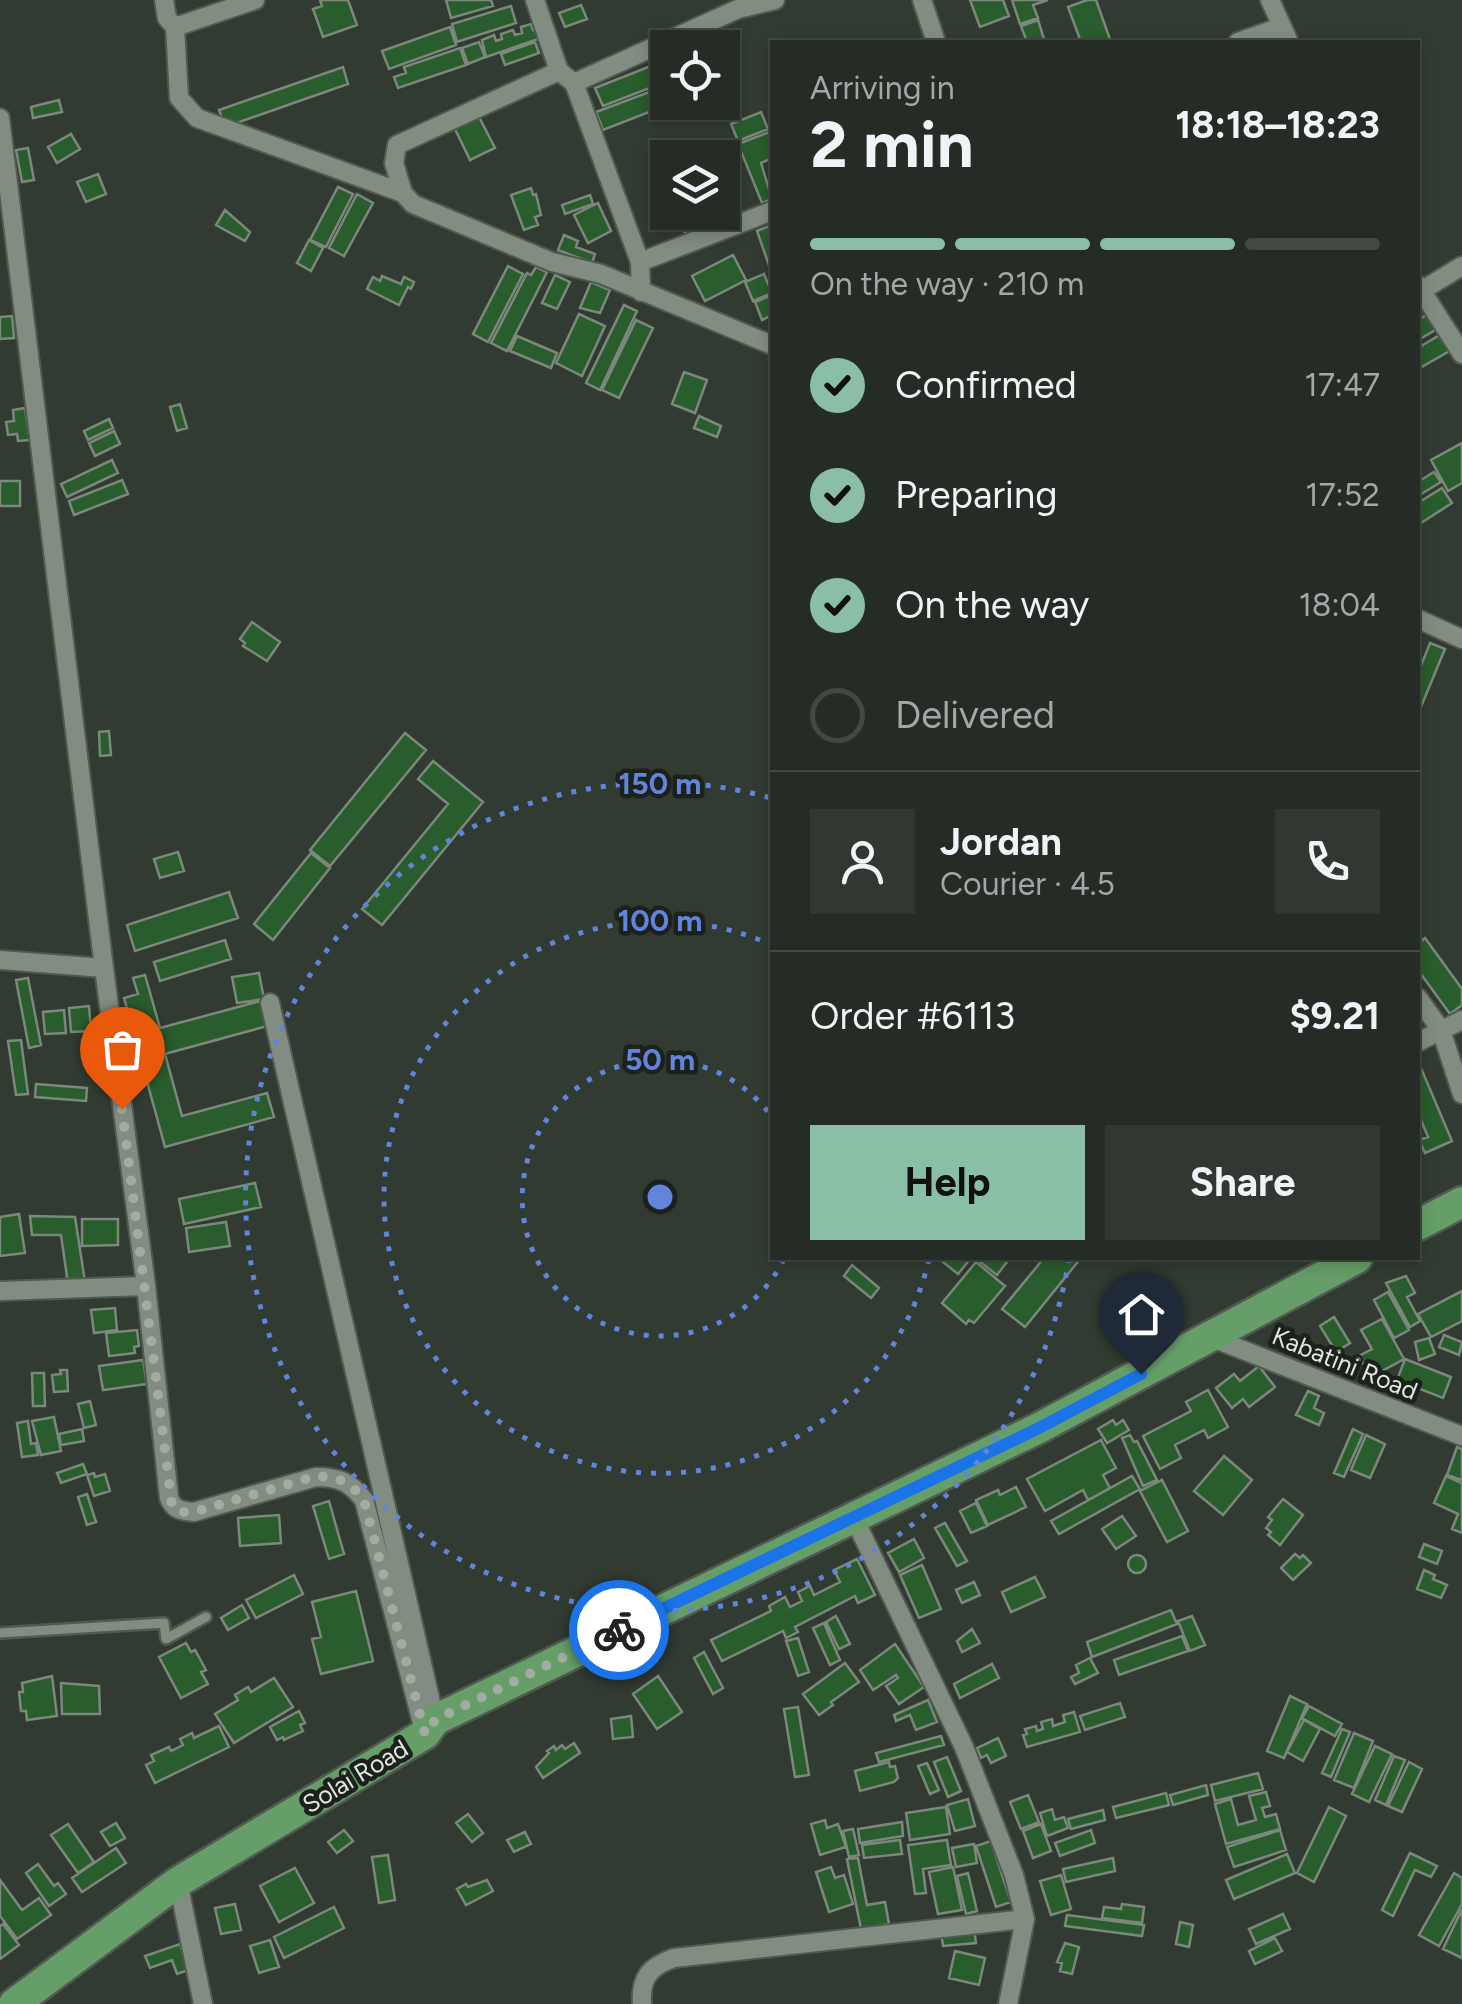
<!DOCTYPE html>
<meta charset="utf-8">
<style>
body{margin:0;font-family:Figtree,sans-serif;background:#313832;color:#f1f3f6;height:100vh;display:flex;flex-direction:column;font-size:38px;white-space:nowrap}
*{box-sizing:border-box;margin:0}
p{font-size:32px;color:#a3a7a7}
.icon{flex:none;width:55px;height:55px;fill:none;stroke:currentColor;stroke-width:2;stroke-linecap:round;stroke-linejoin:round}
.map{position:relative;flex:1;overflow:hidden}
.side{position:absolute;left:770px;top:40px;width:650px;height:1220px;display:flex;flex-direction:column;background:#252c25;border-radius:0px;box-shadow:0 5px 15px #0003,0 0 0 2px #424842}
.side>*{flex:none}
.fabs{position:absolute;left:650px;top:30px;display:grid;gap:20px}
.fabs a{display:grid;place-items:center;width:90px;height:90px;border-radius:0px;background:#252c25;box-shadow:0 5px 15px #0003,0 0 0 2px #424842;font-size:50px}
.pin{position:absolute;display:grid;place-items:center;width:85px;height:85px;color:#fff;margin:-102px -42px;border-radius:50% 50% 50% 0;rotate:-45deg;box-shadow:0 0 10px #0007}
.pin .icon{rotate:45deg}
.courier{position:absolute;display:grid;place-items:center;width:100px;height:100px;margin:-50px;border:8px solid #1a73e8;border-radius:50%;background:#fff;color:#222;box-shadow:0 2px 12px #0007}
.summary em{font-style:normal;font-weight:700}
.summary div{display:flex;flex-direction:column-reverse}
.summary{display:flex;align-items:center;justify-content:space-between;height:170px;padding:0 40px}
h1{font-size:65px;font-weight:700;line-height:75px}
.bar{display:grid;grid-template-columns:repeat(4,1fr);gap:15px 10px;align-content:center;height:120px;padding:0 40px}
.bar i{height:12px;border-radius:8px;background:#424842}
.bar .selected{background:#8abfa5}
.bar p{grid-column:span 4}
.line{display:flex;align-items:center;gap:25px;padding:0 40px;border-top:2px solid #424842}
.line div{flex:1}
.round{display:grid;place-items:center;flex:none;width:105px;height:105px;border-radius:0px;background:#313832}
ol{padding:0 40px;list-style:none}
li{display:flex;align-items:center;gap:30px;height:110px}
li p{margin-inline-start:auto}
li .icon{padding:10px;border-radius:50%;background:#8abfa5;color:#111;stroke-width:4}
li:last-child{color:#a3a7a7}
li i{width:55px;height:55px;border:5px solid #424842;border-radius:50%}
.button{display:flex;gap:20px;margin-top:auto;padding:20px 40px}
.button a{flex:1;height:115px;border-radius:0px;background:#8abfa5;color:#111;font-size:40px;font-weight:700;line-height:115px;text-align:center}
.button a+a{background:#313832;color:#f1f3f6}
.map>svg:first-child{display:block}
.building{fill:#295d2d;stroke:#7c887c;stroke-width:2.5}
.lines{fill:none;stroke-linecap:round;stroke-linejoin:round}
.service-casing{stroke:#515951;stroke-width:14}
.minor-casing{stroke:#515951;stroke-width:22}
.trunk-casing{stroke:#515951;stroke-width:35}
.service{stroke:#828d82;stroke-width:9}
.minor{stroke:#828d82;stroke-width:18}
.trunk{stroke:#659e68;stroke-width:30}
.done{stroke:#a3aba3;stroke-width:10;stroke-dasharray:0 18}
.route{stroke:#1a73e8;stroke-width:12}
.ring{fill:none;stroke:#6284db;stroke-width:5;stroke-dasharray:5 10}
.labels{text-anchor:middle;stroke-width:9;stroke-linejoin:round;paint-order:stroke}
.street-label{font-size:25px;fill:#e1e7e1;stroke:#1c211c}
.centre{fill:#6284db;stroke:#1c211c;stroke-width:5}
.ring-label{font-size:30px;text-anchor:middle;font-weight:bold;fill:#6284db;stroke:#1c211c;stroke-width:9;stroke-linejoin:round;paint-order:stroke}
</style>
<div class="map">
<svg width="1462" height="2004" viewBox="0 0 1462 2004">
<rect width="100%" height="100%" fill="#313b31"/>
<path class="building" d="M320,0H348L357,25L323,37L313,9L322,6Z
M446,0H491L493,6L451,18Z
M970,0H1003L1009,16L980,27Z
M1012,0H1048L1033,5L1038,18L1020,24Z
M1087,0H1096L1111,42H1081L1068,7Z
M581,5L587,19L565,27L559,13Z
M511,6L516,23L457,42L452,24Z
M1038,20L1045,42H1027L1021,26Z
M531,24L533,30L538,28L541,38L486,57L482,40L494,35L496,41L502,39L501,34L513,30L515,35L522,33L521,27Z
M450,27L456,45L389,69L382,51Z
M479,42L485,57L468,64L462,48Z
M535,42L539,53L505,65L501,54Z
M460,48L466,65L398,88L394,77L406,73L404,67Z
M666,60L668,81L603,106L595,88Z
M343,67L348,84L225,127L219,110Z
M668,85V102H675L603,130L596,112Z
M59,100L62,112L33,118L31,107Z
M761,112L768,129L738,141L731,124Z
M478,115L495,148L470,160L454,127Z
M772,131V158L761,163L772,199L762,203L738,144Z
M71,134L80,149L57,163L48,147Z
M28,148L34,180L22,182L16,150Z
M98,174L106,194L86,202L77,182Z
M338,187L353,194L326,247L310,240Z
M531,188L533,195L536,194L541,215L535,217L538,225L524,230L511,195Z
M357,194L373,203L344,256L329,248Z
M590,195L593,204L565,214L562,205Z
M598,203L611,231L588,243L574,215Z
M225,210L250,232L245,241L216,225Z
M680,212H710L713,219L685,233L677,216Z
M772,225V274L757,231Z
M564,235L578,241L576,247L595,254L592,263L558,250Z
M309,240L323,248L311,271L297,263Z
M733,255L746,280L705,301L692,276Z
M508,266L523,274L488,342L473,334Z
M536,267L547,272L507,351L491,343L527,273L531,275Z
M764,274L772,293L753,301L745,282Z
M555,275L570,282L557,309L542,303Z
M382,276L401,284L404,277L414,282L411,289L408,287L399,305L367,289L373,277L380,281Z
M591,282L610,290L600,313L580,308Z
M772,295V315L762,320L755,302Z
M624,305L637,311L600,390L586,383Z
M579,314L605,326L582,376L556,363Z
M1428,314L1437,329L1418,340V320Z
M12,316L14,338L0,339V317Z
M636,320L653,328L619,398L602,390Z
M1443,333L1453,349L1418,369V348Z
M517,336L557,353L551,368L510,351Z
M684,372L707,380L695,413L672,404Z
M180,404L187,428L177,431L170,407Z
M25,408L30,440L18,441L17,434L8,435L6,422L14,421L13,410Z
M699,416L721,426L717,437L694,428Z
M109,419L113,428L88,440L84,431Z
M114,431L120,444L95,456L89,443Z
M1462,443V483L1448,491L1431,460Z
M112,460L118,473L67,497L61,484Z
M1434,472L1441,482L1418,496V482Z
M122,480L128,494L74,515L69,501Z
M0,481H20V506H0Z
M1442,488L1452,503L1418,525V503Z
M252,622L280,642L267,661L243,646L245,643L240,639Z
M1430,643L1445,649L1418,714V673Z
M109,731L111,755L100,756L99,732Z
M405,733L426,750L330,866L310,850Z
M433,761L483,802L382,925L362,909L448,804L418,779Z
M178,852L184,871L160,878L154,859Z
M311,853L330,868L273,940L254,924Z
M229,892L238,918L135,951L127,925Z
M1425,938L1462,989V1005L1450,1014L1418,970V944Z
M225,940L231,959L160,981L154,962Z
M259,973L264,999L237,1003L232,977Z
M145,975L160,1028L264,1000L271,1025L165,1054L182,1116L267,1093L274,1117L165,1147L124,998L138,994L133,978Z
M28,978L41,1045L29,1048L16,980Z
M89,1006L91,1031L71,1032L69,1008Z
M64,1010L66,1033L45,1034L43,1012Z
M21,1040L28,1094L16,1095L8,1041Z
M1418,1061L1452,1141L1425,1153L1419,1140L1428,1137L1418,1113Z
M36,1084L87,1088L86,1101L35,1097Z
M255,1183L261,1207L184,1224L179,1199Z
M19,1214L25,1253L0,1256V1217Z
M30,1216L75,1217L85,1282L68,1284L61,1235H32Z
M82,1219H118V1245L82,1246Z
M226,1222L230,1246L189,1252L186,1228Z
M938,1258H971L958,1274Z
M982,1258H1010L997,1275L979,1261Z
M1044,1258H1081L1025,1327L1002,1309Z
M976,1262L1005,1286L974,1323L969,1320L966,1324L942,1303Z
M852,1265L879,1288L871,1298L844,1276Z
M1406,1276L1415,1293L1407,1297L1420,1321L1410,1327L1386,1283Z
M1462,1291V1321L1431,1337L1418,1314Z
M1388,1292L1409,1330L1394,1338L1374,1300Z
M115,1308L117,1330L94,1333L91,1310Z
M1334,1317L1350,1343L1336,1352L1320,1326Z
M1382,1319L1404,1359L1371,1377L1359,1356L1372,1349L1361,1330Z
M137,1330L139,1346L134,1347L135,1353L109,1356L106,1333Z
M1444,1335L1462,1342L1459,1355L1439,1347Z
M1429,1338L1435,1354L1419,1360L1415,1342Z
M1405,1359L1451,1377L1443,1398L1397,1380Z
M143,1360L147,1384L103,1390L99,1366Z
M1259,1366L1275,1387L1249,1407L1243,1399L1232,1408L1216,1388L1234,1374L1240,1381Z
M60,1370H67L68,1391L54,1392L52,1375L61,1374Z
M32,1373H44L45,1406H33Z
M1208,1390L1228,1427L1208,1438L1204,1430L1175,1445L1181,1458L1160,1469L1143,1436L1191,1411L1186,1402Z
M1308,1391L1319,1396L1314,1408L1324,1413L1319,1425L1296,1415Z
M90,1401L96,1425L84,1428L78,1404Z
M54,1417L61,1451L41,1455L32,1421Z
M1113,1420L1116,1425L1123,1420L1129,1430L1107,1443L1098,1429Z
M28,1421L31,1444L36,1443L38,1455L22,1457L17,1423Z
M82,1429L84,1441L61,1445L59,1434Z
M1353,1429L1363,1434L1344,1477L1334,1473Z
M1130,1435L1134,1442L1137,1441L1157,1480L1143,1486L1122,1438Z
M1366,1435L1385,1444L1370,1478L1351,1470Z
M1101,1440L1116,1468L1103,1475L1110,1488L1088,1500L1083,1490L1045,1511L1027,1479Z
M1457,1447L1462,1449V1480L1447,1475Z
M1224,1456L1252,1480L1223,1515L1194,1491Z
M83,1464L87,1474L61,1483L57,1473Z
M94,1473L95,1477L105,1474L110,1491L94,1496L87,1475Z
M1132,1476L1140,1489L1059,1534L1051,1521Z
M1446,1476L1462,1483V1533L1452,1529L1458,1514L1434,1503Z
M1162,1480L1188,1531L1167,1542L1140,1491Z
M1016,1487L1026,1507L988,1525L976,1500L998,1490L1000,1495Z
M87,1494L96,1522L87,1525L78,1497Z
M1283,1499L1303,1515L1280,1545L1268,1535L1271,1532L1266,1528L1272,1520L1268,1517Z
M329,1501L344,1554L329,1559L313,1506Z
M976,1503L987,1526L971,1533L960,1511Z
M279,1515L281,1543L240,1546L238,1518Z
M1122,1516L1136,1536L1116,1549L1102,1529Z
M945,1523L967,1561L957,1566L935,1528Z
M914,1539L924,1558L899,1572L888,1553Z
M1424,1544L1442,1551L1437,1564L1419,1557Z
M1295,1554L1300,1558L1303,1555L1311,1563L1293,1580L1281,1568Z
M1128 1564a9 9 0 1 1 18 0a9 9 0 1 1-18 0Z
M857,1559L875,1595L858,1603L855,1596L795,1627L798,1632L786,1638L783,1631L722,1661L711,1640L771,1611L769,1606L785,1597L790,1607L802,1601L798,1592L810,1586L814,1595L840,1582L834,1570Z
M922,1565L941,1609L919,1618L900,1575Z
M1424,1570L1435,1575L1433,1579L1447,1585L1441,1598L1417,1589Z
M294,1575L303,1594L256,1618L246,1600Z
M1035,1577L1045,1597L1011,1612L1002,1592Z
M974,1582L980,1595L962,1603L956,1590Z
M356,1591L373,1661L321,1674L312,1639L321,1637L312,1602Z
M242,1605L249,1618L228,1630L221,1618Z
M1171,1610L1177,1624L1092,1657L1087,1642Z
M836,1616L850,1644L839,1649L826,1622Z
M1192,1616L1205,1645L1190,1651L1178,1621Z
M824,1623L840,1660L830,1665L813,1628Z
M972,1629L980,1643L962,1652L957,1641Z
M1182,1636L1188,1651L1119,1675L1114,1660Z
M798,1638L809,1672L798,1676L786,1641Z
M186,1643L191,1652L195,1650L206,1670L201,1672L208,1684L181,1698L159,1657Z
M895,1644L924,1687L899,1704L886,1686L898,1678L896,1675L873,1690L860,1670Z
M704,1652L723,1688L713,1694L694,1658Z
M1090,1658L1098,1673L1075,1684L1071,1677L1079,1673L1076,1665Z
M845,1663L859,1682L831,1702L833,1705L819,1715L803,1694Z
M992,1664L999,1678L960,1698L954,1684Z
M52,1676L57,1716L27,1720L26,1711H21L19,1692H23L22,1683Z
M658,1676L682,1712L657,1729L633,1694Z
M274,1678L293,1707L234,1743L215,1714L238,1700L235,1695L248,1687L251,1692Z
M61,1683L99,1686L100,1714H62Z
M1290,1696L1307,1704L1284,1758L1267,1751Z
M928,1700L937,1722L916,1730L910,1715L896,1721L894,1715Z
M1120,1703L1125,1717L1085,1730L1080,1716Z
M1309,1706L1342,1724L1335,1736L1302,1718Z
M798,1707L809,1775L795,1777L784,1709Z
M299,1711L305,1723L300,1725L303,1731L284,1740L283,1737L277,1740L270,1727Z
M1074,1712L1080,1732L1027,1747L1023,1735L1027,1734L1025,1729L1036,1726L1037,1731L1043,1729L1041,1722L1052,1719L1053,1726L1065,1722L1063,1715Z
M631,1716L633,1737L613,1739L611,1719Z
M1304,1720L1320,1729L1303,1761L1287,1752Z
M219,1726L229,1747L155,1783L146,1765L154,1761L151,1755L169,1747L171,1751L183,1745L180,1739L192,1733L194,1738Z
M1342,1729L1350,1732L1331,1777L1322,1773Z
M1354,1733L1373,1741L1354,1788L1334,1780Z
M941,1736L944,1745L879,1762L876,1753Z
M998,1738L1006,1756L991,1763L987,1755L981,1758L977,1748Z
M574,1743L580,1753L543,1778L536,1767L549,1753L547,1751L554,1746L556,1750L562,1745L565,1749Z
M1375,1746L1392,1754L1369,1802L1352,1794Z
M1394,1756L1405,1760L1386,1805L1375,1800Z
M947,1757L961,1791L948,1797L934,1762Z
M889,1762L890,1767L895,1766L898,1778L894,1782L860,1791L855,1771Z
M1409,1762L1422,1769L1402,1812L1388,1806Z
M927,1763L939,1790L930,1794L918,1766Z
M1258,1773L1263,1789L1215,1801L1211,1785Z
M1206,1785L1208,1795L1173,1805L1170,1795Z
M1266,1792L1270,1806L1262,1808L1265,1817L1276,1814L1280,1829L1226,1844L1215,1804L1231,1799L1238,1825L1256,1820L1249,1796Z
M1166,1793L1169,1805L1116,1818L1113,1807Z
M1028,1795L1039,1822L1021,1829L1010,1802Z
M968,1799L975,1826L955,1831L947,1805Z
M946,1807L950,1834L910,1840L906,1813Z
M1329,1807L1346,1816L1314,1882L1297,1873Z
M1052,1809L1055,1820L1064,1817L1068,1828L1047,1836L1040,1813Z
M1103,1810L1105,1820L1071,1829L1068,1819Z
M468,1814L483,1833L472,1842L456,1823Z
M825,1820L827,1828L838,1824L846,1847L820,1855L811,1824Z
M902,1822L903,1836L860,1843L858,1829Z
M116,1823L125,1838L110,1846L101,1832Z
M68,1824L94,1862L78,1873L51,1835Z
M1041,1824L1051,1851L1033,1858L1023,1831Z
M853,1829L859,1855L849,1857L843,1831Z
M344,1830L353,1841L337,1853L328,1842Z
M1091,1830L1095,1843L1060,1856L1055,1843Z
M1280,1830L1286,1850L1234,1867L1227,1847Z
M525,1832L531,1844L514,1852L507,1840Z
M900,1840L902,1854L864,1858L862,1845Z
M947,1840L951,1865L923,1869L926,1893L915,1894L908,1845Z
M991,1841L1011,1902L996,1907L976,1846Z
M974,1844L977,1863L956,1867L952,1848Z
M116,1848L126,1863L82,1892L72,1878Z
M1410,1853L1437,1866L1431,1877L1415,1870L1393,1916L1382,1910Z
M1287,1854L1295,1873L1234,1899L1226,1880Z
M388,1855L395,1900L379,1903L372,1857Z
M858,1858L867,1905L885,1902L889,1924L861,1929L847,1859Z
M1113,1858L1115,1871L1066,1882L1063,1869Z
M38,1864L54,1886L58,1883L66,1894L49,1906L26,1873Z
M831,1867L835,1878L844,1875L853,1904L829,1912L816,1872Z
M953,1867L962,1910L938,1914L929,1872Z
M295,1868L314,1903L279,1922L260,1886Z
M968,1873L977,1911L966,1914L957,1876Z
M1454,1873L1462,1878V1904L1439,1946L1419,1935Z
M1061,1875L1071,1909L1051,1915L1040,1881Z
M0,1880L22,1910L39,1898L51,1915L17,1939L0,1916Z
M487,1880L493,1891L466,1905L457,1889L466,1884L468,1887Z
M235,1904L241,1930L221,1934L215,1908Z
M1122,1904L1144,1907L1142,1923L1102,1918L1104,1907L1121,1909Z
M334,1907L344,1928L284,1958L274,1937Z
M1462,1909V1958L1443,1949Z
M1283,1914L1290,1929L1256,1944L1249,1929Z
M1067,1915L1144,1925L1142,1936L1065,1926Z
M1180,1922L1193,1925L1189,1947L1176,1944Z
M3,1924L19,1945L0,1959V1926Z
M974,1928L976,1943L943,1946L941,1932Z
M1275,1938L1282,1951L1255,1964L1249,1951Z
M270,1940L279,1967L259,1973L250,1946Z
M1065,1943L1079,1947L1072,1974L1060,1971L1062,1963L1057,1962Z
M180,1944L189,1970L177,1974L172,1960L150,1968L145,1956Z
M955,1951L985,1958L979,1985L949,1978Z"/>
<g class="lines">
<g class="service-casing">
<path id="service" d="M0,1633L164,1623L166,1639L206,1617"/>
</g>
<g class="minor-casing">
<path id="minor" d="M164,0L167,18L175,27L179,98L197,118L403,193L413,204L552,262L601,274L772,345
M535,0L559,71L574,83L640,262
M922,0L936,42
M1270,0L1289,42
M175,27L255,0
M1238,42L1281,27
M574,83L738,9L775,0
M0,118L104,968L146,1286L169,1498C174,1510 181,1511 194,1512L316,1477C339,1477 350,1482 364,1500L425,1734
M403,193L394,163L397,145L559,71
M1418,285L1462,354
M1421,291L1462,266
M641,292L640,262L772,211
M1418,619L1462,639
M0,960L104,968
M1418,998L1441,1030L1462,1094
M270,1003L435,1720
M1418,1042L1462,1020
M0,1291L146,1286
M1210,1337L1462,1436
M854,1518L964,1747L1014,1875L1025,1919L1008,2004
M178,1882L203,2004
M642,2004C640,1978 650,1966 674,1958L1025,1919"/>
</g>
<g class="trunk-casing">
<path id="trunk" d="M1418,1225L1462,1202
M14,2004L178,1882L425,1734L435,1720L1037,1429L1357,1258"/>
</g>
<use href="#service" class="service"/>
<use href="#minor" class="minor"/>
<use href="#trunk" class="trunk"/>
</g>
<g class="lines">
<path class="done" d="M122,1109L172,1506L181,1512H194L316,1476C339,1477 350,1482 364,1500L425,1734L435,1720L619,1630"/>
<path class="route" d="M619,1630L1037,1429L1141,1374"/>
</g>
<g class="ring">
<path d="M784 1259A138 138 0 1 1 772 1117"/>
<path d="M929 1259A276 276 0 1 1 772 945"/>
<path d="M1069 1258A414 414 0 1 1 771 798"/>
</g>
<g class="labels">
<g class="street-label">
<text transform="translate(1345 1363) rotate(22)" y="9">Kabatini Road</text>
<text transform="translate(355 1776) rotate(-31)" y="9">Solai Road</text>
</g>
</g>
<circle cx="660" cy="1197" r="15" class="centre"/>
<g class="ring-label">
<text x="660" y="794">150 m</text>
<text x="660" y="931">100 m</text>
<text x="660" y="1070">50 m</text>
</g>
</svg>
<div class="fabs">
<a><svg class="icon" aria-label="locate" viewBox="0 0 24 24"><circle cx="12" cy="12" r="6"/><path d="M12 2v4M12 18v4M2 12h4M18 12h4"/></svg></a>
<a><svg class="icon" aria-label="layers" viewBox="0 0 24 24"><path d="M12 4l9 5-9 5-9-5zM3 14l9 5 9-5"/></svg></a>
</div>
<div class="pin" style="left:122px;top:1109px;background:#ea580c"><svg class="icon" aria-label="bag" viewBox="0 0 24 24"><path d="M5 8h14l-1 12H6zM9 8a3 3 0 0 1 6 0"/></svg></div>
<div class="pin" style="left:1141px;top:1374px;background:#1f2937"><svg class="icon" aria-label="home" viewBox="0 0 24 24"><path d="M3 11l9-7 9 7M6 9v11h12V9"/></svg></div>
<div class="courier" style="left:619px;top:1630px"><svg class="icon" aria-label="bike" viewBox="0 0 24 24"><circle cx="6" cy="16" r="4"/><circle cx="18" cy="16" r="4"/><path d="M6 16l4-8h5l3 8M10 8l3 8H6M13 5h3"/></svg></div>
<section class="side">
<div class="summary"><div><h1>2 min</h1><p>Arriving in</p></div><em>18:18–18:23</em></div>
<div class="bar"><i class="selected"></i><i class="selected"></i><i class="selected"></i><i></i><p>On the way · 210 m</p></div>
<ol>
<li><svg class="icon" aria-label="check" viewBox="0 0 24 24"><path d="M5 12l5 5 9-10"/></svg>Confirmed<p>17:47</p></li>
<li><svg class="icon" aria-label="check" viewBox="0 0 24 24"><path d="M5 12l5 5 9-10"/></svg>Preparing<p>17:52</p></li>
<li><svg class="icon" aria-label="check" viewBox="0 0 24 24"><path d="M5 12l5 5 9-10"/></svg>On the way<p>18:04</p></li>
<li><i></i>Delivered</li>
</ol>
<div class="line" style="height:180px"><a class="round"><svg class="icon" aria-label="person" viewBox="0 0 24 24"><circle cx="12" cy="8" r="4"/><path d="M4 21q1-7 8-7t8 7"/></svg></a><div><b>Jordan</b><p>Courier · 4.5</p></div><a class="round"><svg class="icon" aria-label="phone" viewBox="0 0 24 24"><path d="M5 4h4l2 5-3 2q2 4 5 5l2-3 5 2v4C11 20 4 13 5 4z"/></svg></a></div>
<div class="line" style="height:130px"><div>Order #6113</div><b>$9.21</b></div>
<div class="button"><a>Help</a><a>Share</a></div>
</section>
</div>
